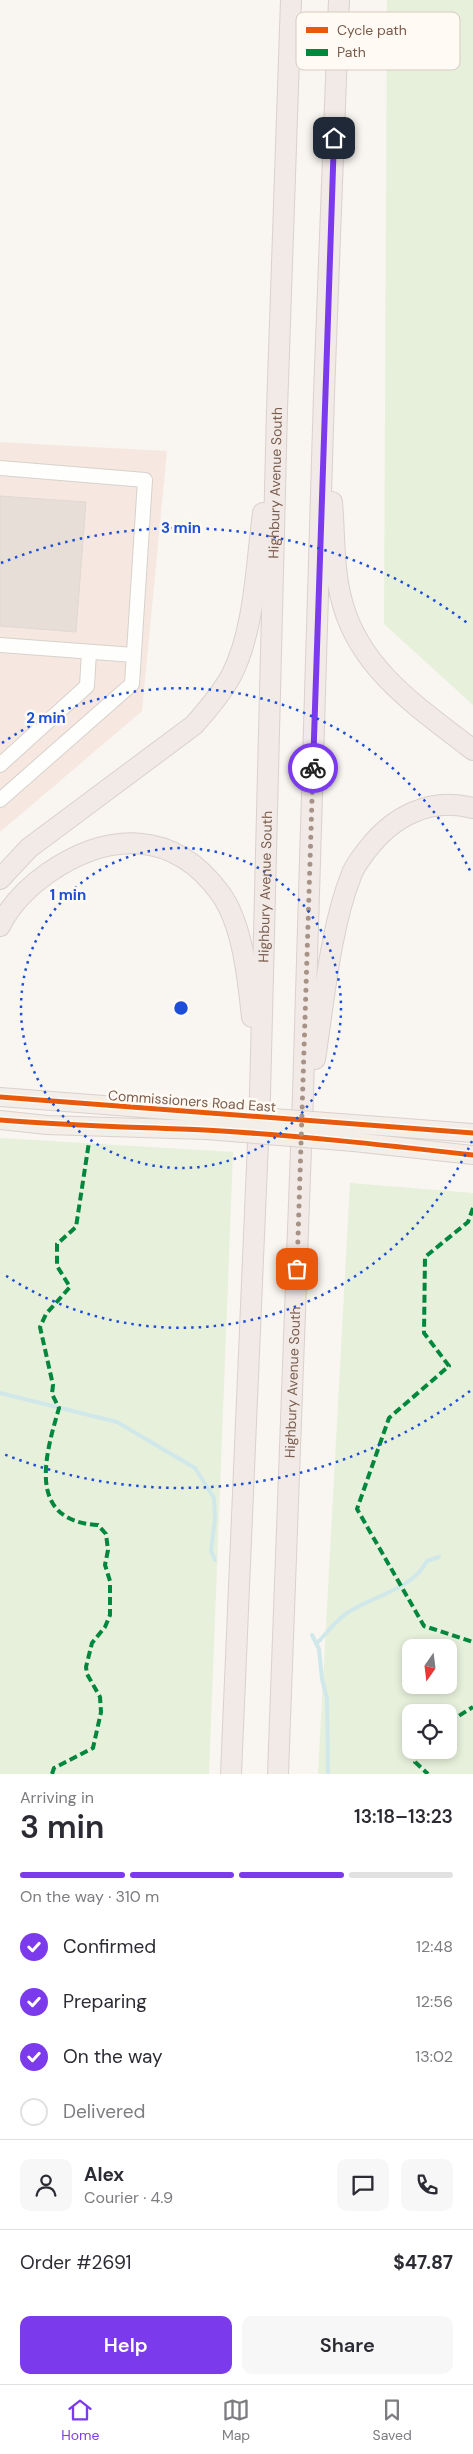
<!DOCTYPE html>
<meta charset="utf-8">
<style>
body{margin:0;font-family:"DM Sans",sans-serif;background:#f7f7f7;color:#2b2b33;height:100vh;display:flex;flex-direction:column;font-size:19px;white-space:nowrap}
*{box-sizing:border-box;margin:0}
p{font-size:16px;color:#7c7c81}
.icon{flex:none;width:28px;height:28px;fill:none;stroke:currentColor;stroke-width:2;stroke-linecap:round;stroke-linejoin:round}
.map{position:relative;height:1774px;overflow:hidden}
.drawer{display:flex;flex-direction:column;background:#fff;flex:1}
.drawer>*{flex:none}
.needle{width:32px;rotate:194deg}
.controls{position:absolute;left:402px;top:1639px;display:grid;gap:10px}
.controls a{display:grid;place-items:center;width:55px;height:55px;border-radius:10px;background:#fff;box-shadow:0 2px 8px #0003;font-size:25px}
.pin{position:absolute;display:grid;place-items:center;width:42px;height:42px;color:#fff;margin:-21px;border-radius:10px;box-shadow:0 2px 8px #0006}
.courier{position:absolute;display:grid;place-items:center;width:50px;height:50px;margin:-25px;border:4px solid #7c3aed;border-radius:50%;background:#fff;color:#222;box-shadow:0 1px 6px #0007}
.overview em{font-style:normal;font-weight:600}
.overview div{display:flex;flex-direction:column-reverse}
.overview{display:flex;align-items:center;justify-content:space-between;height:85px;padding:0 20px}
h1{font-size:32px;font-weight:600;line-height:38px}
.bar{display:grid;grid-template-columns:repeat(4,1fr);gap:8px 5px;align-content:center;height:60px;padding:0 20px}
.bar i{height:6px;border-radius:4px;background:#e1e1e2}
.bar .selected{background:#7c3aed}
.bar p{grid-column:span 4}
.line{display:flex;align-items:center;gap:12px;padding:0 20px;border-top:1px solid #e1e1e2}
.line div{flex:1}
.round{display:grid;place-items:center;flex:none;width:52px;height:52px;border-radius:10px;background:#f7f7f7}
ol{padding:0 20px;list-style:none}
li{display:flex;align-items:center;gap:15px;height:55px}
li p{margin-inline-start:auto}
li .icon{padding:5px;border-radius:50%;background:#7c3aed;color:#fff;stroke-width:4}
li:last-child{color:#7c7c81}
li i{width:28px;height:28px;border:2px solid #e1e1e2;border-radius:50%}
.primary-button{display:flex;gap:10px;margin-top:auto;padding:10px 20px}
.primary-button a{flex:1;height:58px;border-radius:10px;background:#7c3aed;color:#fff;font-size:20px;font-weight:600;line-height:58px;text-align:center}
.primary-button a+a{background:#f7f7f7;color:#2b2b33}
.menu{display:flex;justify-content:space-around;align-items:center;height:70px;border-top:1px solid #e1e1e2;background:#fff;font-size:14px;color:#7c7c81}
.menu a{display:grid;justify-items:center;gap:2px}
.menu .selected{color:#7c3aed}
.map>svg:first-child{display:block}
.commercial{fill:#f6e8e1}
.green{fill:#e7f0db;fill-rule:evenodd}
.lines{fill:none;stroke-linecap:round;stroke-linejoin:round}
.stream{stroke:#d0e8ea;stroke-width:4}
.building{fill:#e6ded7;stroke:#e2d8d2}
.minor-casing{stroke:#d7d1cb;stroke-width:16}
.major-casing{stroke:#dad1cc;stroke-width:20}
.highway-casing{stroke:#dad1cc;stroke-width:22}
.minor{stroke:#fefefd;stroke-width:14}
.major{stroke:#f3eee8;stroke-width:18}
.highway{stroke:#f2eae7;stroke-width:20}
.major-bridge-casing{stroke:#dad1cc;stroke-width:20;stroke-linecap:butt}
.major-bridge{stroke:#f3eee8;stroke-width:18}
.quiet{stroke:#00873e;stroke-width:4;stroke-dasharray:8 4;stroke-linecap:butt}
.cycleway-casing{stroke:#fffaf3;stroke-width:8}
.cycleway{stroke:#e8590c;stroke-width:5}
.done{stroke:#a69286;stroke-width:5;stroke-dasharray:0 9}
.route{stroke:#7c3aed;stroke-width:6}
.ring{fill:none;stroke:#1d4ed8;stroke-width:2.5;stroke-dasharray:2.5 5}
.labels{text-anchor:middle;stroke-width:5;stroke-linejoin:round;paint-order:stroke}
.street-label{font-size:14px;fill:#7a5c4d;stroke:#fffaf3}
.key{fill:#fffaf3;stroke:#d7cbc1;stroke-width:1}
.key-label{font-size:14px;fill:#7a5c4d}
.centre{fill:#1d4ed8;stroke:#fffaf3;stroke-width:2.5}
.ring-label{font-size:15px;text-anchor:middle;font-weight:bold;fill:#1d4ed8;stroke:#fffaf3;stroke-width:5;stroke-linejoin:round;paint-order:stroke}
</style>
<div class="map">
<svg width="473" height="1774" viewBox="0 0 473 1774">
<rect width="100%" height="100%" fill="#f9f5f0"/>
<path class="commercial" d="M0,442L167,451L142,711L0,832Z"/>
<path class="green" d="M387,0H473V705L384,624Z
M0,1138L233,1152L209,1774H0Z
M350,1183L473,1193V1774H318ZM411,1648H449V1685H411ZM449,1712V1750H411V1712Z"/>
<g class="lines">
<path class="stream" d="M0,1393L117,1422L195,1468L214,1498L215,1519L211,1551L215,1560
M312,1635L319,1649L322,1679L327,1699L328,1774
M317,1643C328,1632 333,1623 347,1613C372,1596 412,1590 427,1561L439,1557"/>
</g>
<path class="building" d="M0,496L86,502L76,632L0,626Z"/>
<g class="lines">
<g class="minor-casing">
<path id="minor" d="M0,468L145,480L132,684L0,800
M0,645L134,655
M0,765L87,686L89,652"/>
</g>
<g class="major-casing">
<path id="major" d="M0,1097L207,1113
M0,1120L47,1125L206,1130
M353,1124L473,1133
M354,1142L473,1155"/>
</g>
<g class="highway-casing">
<g id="highway">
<path d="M332,502C335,536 333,572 343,605C362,672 421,709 473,750"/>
<path d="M0,879L29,848L194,725C208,709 221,694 231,676C255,630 256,564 263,513"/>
<path d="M0,926C11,904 28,887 48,873C109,831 174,830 220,893C243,924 248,980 252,1017"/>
<path d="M315,1059C324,1002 330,929 351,876C354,866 361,858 367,850C393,816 430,797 473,808"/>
<path id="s1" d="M231,1774L260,1095L277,410L291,0"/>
<path id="s2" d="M278,1774L303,1094L324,394L339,0"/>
</g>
</g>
<use href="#minor" class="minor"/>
<use href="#major" class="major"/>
<use href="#highway" class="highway"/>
<g class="major-bridge-casing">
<path id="major-bridge" d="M207,1113L353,1124
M206,1130L354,1142"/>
</g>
<use href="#major-bridge" class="major-bridge"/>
<path class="quiet" d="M473,1208L468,1222L425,1257L424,1333L449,1366L389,1418L357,1509L424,1626L473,1642
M449,1722L473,1707
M417,1750L415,1762L428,1774
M52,1774L54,1768L93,1748L101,1712L100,1697L87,1674L86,1667L92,1643L105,1627L110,1615V1581L105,1565L108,1550L106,1534L98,1525C26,1521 45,1456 59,1408L52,1394L53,1385L40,1327L46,1314L70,1287L57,1266V1244L76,1227L89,1142"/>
<g class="cycleway-casing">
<path id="cycleway" d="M0,1097L473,1133
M0,1120C68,1126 136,1127 205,1130C294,1135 384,1145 473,1155"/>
</g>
<use href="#cycleway" class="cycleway"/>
</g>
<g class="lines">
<path class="done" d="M297,1269L313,768"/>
<path class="route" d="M313,768L334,138"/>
</g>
<g class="ring">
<circle cx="181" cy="1008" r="160"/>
<path d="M472 1141A320 320 0 0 1 2 1273M2 743A320 320 0 0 1 472 875"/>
<path d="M470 1391A480 480 0 0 1 1 1453M1 563A480 480 0 0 1 470 625"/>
</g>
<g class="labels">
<g class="street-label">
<text dy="5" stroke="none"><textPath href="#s1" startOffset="1292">Highbury Avenue South</textPath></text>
<text dy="5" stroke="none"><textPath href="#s1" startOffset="888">Highbury Avenue South</textPath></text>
<text transform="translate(192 1101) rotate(4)" y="5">Commissioners Road East</text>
<text dy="5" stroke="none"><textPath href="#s2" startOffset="392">Highbury Avenue South</textPath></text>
</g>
</g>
<rect x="296" y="12" width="164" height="58" rx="8" class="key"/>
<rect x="306" y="27" width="22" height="6" fill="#e8590c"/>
<rect x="306" y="49" width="22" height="7" fill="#00873e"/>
<g class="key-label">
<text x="337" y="35">Cycle path</text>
<text x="337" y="57">Path</text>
</g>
<circle cx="181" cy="1008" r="8" class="centre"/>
<g class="ring-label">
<text x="181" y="533">3 min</text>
<text x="46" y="723">2 min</text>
<text x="68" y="900">1 min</text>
</g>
</svg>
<div class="controls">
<a><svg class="needle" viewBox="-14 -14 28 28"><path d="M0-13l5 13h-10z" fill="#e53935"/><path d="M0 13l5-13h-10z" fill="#7c7c81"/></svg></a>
<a><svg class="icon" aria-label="locate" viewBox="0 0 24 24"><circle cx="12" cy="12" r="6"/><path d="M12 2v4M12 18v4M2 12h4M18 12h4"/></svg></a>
</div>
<div class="pin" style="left:297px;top:1269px;background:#ea580c"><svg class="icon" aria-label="bag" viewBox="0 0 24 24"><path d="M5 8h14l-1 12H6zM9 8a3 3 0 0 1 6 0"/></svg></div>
<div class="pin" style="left:334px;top:138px;background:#1f2937"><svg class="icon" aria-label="home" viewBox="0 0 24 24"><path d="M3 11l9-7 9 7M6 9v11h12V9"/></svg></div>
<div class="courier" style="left:313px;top:768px"><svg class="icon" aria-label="bike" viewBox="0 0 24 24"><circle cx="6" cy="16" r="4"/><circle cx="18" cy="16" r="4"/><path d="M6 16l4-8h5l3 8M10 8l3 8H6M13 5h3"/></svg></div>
</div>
<section class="drawer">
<div class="overview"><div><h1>3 min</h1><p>Arriving in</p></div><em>13:18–13:23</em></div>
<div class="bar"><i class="selected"></i><i class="selected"></i><i class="selected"></i><i></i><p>On the way · 310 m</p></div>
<ol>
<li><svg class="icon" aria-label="check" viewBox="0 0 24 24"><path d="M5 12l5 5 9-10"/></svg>Confirmed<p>12:48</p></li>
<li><svg class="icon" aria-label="check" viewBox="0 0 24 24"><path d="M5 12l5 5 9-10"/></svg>Preparing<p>12:56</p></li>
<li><svg class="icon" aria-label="check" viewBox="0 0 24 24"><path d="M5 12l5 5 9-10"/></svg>On the way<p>13:02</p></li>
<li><i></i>Delivered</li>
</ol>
<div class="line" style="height:90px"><a class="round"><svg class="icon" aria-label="person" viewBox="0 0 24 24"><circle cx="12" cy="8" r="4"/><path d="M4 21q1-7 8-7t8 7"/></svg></a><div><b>Alex</b><p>Courier · 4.9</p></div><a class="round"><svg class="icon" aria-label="chat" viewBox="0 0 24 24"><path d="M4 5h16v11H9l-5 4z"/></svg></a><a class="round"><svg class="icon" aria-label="phone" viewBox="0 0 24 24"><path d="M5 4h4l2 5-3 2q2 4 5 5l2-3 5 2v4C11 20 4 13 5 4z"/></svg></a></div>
<div class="line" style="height:65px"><div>Order #2691</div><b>$47.87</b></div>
<div class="primary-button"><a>Help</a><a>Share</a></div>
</section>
<nav class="menu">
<a class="selected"><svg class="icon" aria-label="home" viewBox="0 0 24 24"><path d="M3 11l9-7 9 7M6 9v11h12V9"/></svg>Home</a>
<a><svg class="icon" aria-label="map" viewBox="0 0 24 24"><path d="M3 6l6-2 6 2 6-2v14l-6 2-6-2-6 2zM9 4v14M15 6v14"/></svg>Map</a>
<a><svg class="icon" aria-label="saved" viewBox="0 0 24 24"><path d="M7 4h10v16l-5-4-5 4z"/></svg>Saved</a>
</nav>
